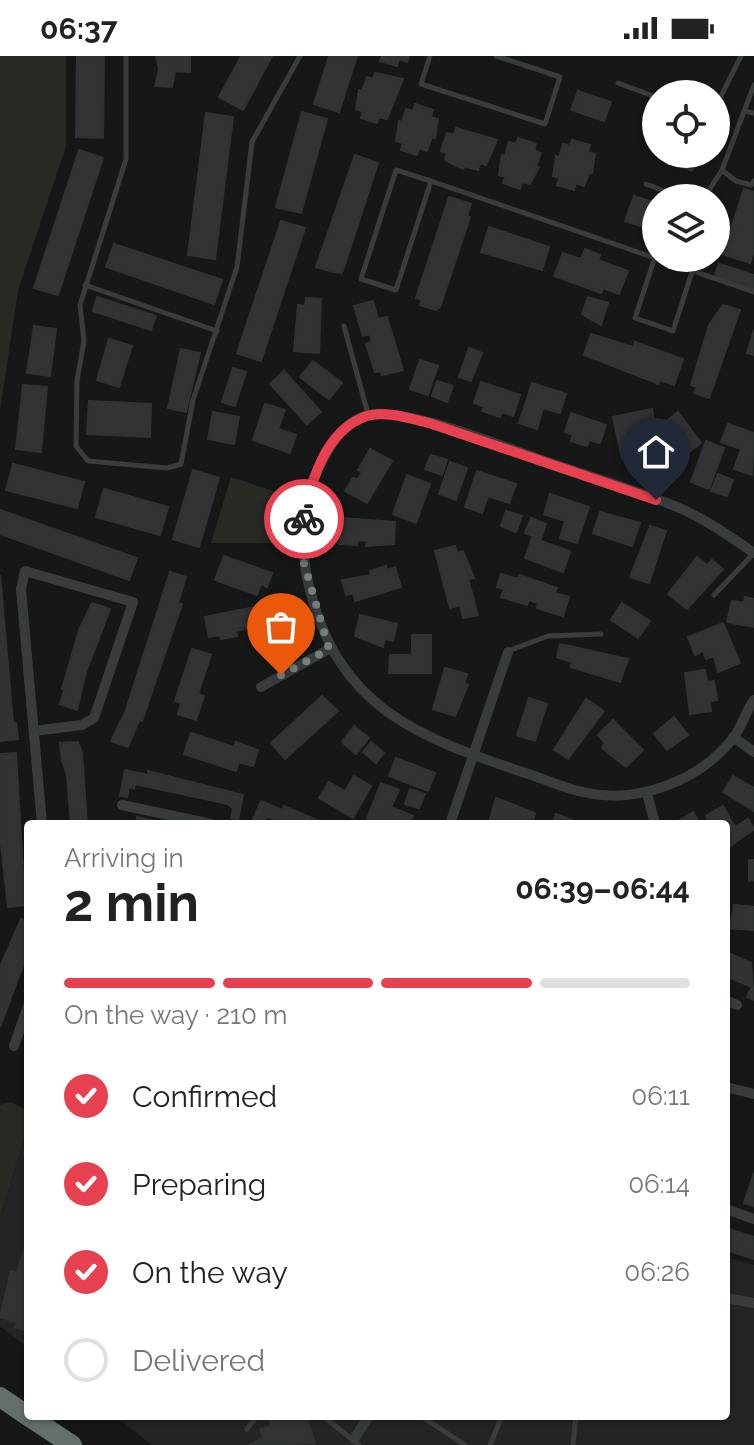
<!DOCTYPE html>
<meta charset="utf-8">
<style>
body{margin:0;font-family:Raleway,sans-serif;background:#f2f2f2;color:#222;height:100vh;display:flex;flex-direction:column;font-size:30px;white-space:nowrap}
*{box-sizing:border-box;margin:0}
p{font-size:26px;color:#767676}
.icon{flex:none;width:44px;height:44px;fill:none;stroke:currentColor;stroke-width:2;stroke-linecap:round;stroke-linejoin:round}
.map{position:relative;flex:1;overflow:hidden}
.sheet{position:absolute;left:24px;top:764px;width:706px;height:600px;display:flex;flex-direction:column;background:#fff;border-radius:8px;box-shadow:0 2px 6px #0004}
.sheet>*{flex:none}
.tools{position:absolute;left:642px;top:24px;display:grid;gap:16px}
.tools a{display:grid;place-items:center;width:88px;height:88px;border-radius:50%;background:#fff;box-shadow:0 2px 6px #0004;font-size:40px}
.pin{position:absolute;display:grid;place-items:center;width:68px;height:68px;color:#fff;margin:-82px -34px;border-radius:50% 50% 50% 0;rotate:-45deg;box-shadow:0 0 8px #0007}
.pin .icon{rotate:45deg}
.courier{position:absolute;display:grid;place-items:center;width:80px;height:80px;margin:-40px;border:6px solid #e7404e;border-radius:50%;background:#fff;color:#222;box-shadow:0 2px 10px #0007}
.summary em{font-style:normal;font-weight:700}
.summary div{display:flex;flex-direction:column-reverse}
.summary{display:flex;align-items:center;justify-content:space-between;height:136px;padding:0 40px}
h1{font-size:52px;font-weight:700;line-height:60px}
.bar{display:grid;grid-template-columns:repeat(4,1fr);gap:12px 8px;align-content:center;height:96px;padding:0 40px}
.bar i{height:10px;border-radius:6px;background:#e0e0e0}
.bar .active{background:#e7404e}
.bar p{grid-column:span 4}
ol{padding:0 40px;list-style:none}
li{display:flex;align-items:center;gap:24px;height:88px}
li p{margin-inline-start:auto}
li .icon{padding:8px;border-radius:50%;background:#e7404e;color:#fff;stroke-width:4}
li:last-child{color:#767676}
li i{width:44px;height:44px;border:4px solid #e0e0e0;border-radius:50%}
.status{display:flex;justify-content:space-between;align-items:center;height:56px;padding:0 40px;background:#fff;direction:ltr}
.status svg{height:22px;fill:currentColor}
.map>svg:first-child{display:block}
.built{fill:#222425}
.green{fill:#272b23}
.building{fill:#313334;stroke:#303334;stroke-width:2}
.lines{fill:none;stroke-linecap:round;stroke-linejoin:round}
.lane{stroke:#383c3d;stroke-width:5}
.street{stroke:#383c3d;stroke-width:10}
.highway{stroke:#646e6d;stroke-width:20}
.done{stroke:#767f7f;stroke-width:8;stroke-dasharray:0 14.4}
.route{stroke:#e7404e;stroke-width:10}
</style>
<div class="status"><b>06:37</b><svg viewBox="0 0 49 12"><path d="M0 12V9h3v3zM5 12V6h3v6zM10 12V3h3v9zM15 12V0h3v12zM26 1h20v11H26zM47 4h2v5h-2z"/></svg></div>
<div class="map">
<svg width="754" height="1389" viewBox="0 0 754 1389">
<rect width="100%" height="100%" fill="#161818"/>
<path class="built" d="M28,1071V1292L0,1270V1161Z
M726,1201L754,1209V1389H152L115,1360H726Z"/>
<path class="green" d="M0,0H66V90L18,234L0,355Z
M231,421L288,440V487H211Z
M11,1046L28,1055V1071L0,1161V1049Z"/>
<path class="building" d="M77,0H104L103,82L76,81Z
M156,0H190V16L175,15L172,31L155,30L159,13Z
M241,0H272L243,54L219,41Z
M329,0H357L339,56L314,48Z
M382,0H409L407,6L399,3L397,10L380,5Z
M375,17L403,23L387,63L379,61L377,67L361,62L363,56L356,53L359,34L362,35L367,21L373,23Z
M578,35L611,46L604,65L571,54Z
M415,48L433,54L431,61L438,63L435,82L432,81L427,95L419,92L417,99L401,94L403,87L396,85L399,65L402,66L406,53L413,55Z
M302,56L327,63L301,157L276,151Z
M206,57L233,61L215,203L188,199Z
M456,72L497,84L486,109L480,107L478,114L464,110L463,113L445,104L447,97L441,95L447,77L454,79Z
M518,82L536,88L534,94L541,97L536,110L539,111L530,128L522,126L520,133L503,127L505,121L499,119L502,99L505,100L509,86L516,88Z
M572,84L590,89L588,96L595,98L592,117H589L584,130L576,127L574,134L557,129L560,122L553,120L556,100L559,102L563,88L570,90Z
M79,94L103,102L58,239L34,232Z
M657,98H678L675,105Z
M682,98H699L692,115L677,109Z
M355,99L378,107L342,217L334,216L316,211Z
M744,133L754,136V195L750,207L723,198Z
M634,140L656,147V175L625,165Z
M449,141L471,148L467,160L470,161L440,251L436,254L420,249L422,244L416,242Z
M281,165L305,172L261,305L237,297Z
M489,171L549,191L542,214L481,196Z
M114,188L222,224L214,248L106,211Z
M585,193L600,199L598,204L628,215L619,238L603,232L601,237L554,220L563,197L581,203Z
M719,208L754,219V234L714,221Z
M97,241L156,260L151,274L93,255Z
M588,241L608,247L601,269L582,258Z
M306,242L321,243L319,297L294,295L298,249L305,250Z
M373,245L378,263L387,261L403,314L382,319L380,315L375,316L366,288L372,286L370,278L363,280L354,250Z
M723,249L740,254L709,342L694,337L697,331L691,329L709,269Z
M34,270L56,273L50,320L27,317Z
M754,274V299L747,297Z
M591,278L633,291L635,286L683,303L674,329L660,324L658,328L654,326L584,299Z
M109,283L132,290L119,331L97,324Z
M469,292L482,297L471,325L459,321Z
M181,293L200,297L186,356L168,352Z
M420,304L438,310L428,339L410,333Z
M313,305L342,327L329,343L300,321Z
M233,312L246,316L235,350L222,346Z
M284,315L321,356L307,368L270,328Z
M437,325L453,330L447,346L432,340Z
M481,326L520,339L513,360L502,356L500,361L482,355L484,351L474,347Z
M532,327L566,338L560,357L543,352L537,373L519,367Z
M23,329L47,331L41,396L16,393Z
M89,345L151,348L150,381L87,378Z
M265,348L285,354L278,373L296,379L290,397L253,384Z
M652,353L655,370L638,374L643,397L622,403L613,361Z
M213,356L239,361L234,388L208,383Z
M678,356L701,387L666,413L655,398L673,384L662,369Z
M571,357L606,369L600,387L589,384L587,390L571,385L573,379L565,376Z
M728,368L754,377L752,419L734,413L741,393L721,386Z
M706,385L724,392L709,433L691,426Z
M370,393L392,405L367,447L345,435L353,422L357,424L362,416L358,414Z
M431,399L447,404L442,419L425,413Z
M450,406L467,412L456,444L439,438Z
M13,408L84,426L77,452L6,434Z
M193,414L219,422L199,491L173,483Z
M477,415L516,428L509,447L488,440L482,457L465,451Z
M718,418L733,424L727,440L711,435Z
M407,419L430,428L416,467L393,458Z
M104,433L168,451L160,479L96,461Z
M550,438L589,451L577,487L560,482L565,465L544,458Z
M0,454L137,502L129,524L0,478Z
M506,455L522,460L516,476L501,470Z
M600,456L640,467L632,490L593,477Z
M341,462L395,466L394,488L366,490L367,485L358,484L357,489L339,488Z
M531,462L546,468L541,483L525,477Z
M650,470L666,475L649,527L630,521Z
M532,482L570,495L563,516L525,502Z
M455,490L457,497L463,495L474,522L468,523L478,559L463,562L460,549L450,552L435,495Z
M224,500L272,517L267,531L261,528L257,539L215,524Z
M697,501L707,509L712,504L723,513L687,553L668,538Z
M386,510L387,514L395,511L401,531L355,545L353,537L346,539L342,524L371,519L370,515Z
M170,516L186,521L178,547L182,548L142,665L139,664L128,691L111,685L125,657Z
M501,518L518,523L520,519L557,532L555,537L569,541L563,560L537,552L538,547L529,544L527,549L501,541L504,533L497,531Z
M0,519L13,667H16L18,683L0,685Z
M745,541L754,543V571L727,566L732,545L744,547Z
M284,545L288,566L276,568L277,572L258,576L257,570L236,575L237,580L221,583L220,579L209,581L205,561Z
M92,547L110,553L86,616L77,654L60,648L64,634L62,633L79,574Z
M622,547L650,565L638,582L611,564Z
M360,559L397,568L393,585L385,583L383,591L355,580Z
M723,567L740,607L718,616L714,600L706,603L703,595L695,599L688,581Z
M412,579H431V617H389L390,599H412Z
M560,588L628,603L620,626L571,611L572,606L557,601Z
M192,593L211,599L198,638L204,640L196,664L178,658L181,647L175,645Z
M445,612L467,618L464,628L468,629L455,660L433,653Z
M705,614L707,626L714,625L717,644L710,645L711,655L690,658L685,617Z
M322,640L338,655L285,703L271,687Z
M529,642L547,648L535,685L517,679Z
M586,643L604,655L568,703L554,694Z
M674,661L688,679L667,694L654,678Z
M613,664L643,694L626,711L602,692L605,687L598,679Z
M354,670L369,682L356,698L342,686Z
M191,677L234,691L236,686L258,694L253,710L239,706L236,715L184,698Z
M78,686L82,697L87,768H71L67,719L62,704L60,687Z
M371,686L384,697L376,707L363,696Z
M16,697L24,833H26L28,849L8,851L0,779V698Z
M396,702L435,717L428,735L389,720Z
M125,714L148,719V715L243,739L238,764L231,762L233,753L228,748L135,728L134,733L129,731L127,741L120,740Z
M354,720L371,730L353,762L319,742L329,726L345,735Z
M733,720L754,732V755L723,736Z
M381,727L399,734L391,751L413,760L409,768H379L367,763Z
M410,733L425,738L419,752L405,748Z
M496,742L535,757L532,768L489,766Z
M261,745L282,754L284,750L326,768H285L268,761L259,768H251Z
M723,750L735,771L748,763L754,773L726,793V768H710L706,760Z
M693,756L700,768H674Z
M556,758L572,764L570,768H552Z
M137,761L158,766L157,768H136Z
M749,804H754V824L749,825Z
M734,849L754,851V874L730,872Z
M21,863L28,865V896L0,971V911Z
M726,896L751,907L754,944L747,941L752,931L726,920Z
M754,1117V1150L744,1147Z
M726,1172L754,1181V1203L726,1194Z
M28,1181V1275L15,1271L17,1266L0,1261L11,1215L17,1217Z
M306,1360L315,1387L249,1389L263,1382L260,1373L272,1370L269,1361Z"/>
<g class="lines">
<path class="lane" d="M126,0V103L80,249L84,285L77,325L76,390L88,405L167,412L181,408L193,344L237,211L252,86L300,0
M430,0L421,28L545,68L560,21L496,0
M618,27L656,41
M754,29L722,114L736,125L751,129L754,125
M716,50L741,0
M744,55L754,57
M396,114L431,125L396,234L361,223Z
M431,125L754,236
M646,128L683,142
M704,142L722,114
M654,204L635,262L673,275L692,216
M85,229L217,275
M344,270L368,358
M714,539L754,497
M508,595L548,580L601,578
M323,1360L359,1389
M421,1360L465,1389
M247,1373L257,1360
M490,1389L500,1365
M573,1389L576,1360"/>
<path class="street" d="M754,497C731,481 708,465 682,453C639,435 594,422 550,407C505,392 416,353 370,359C342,363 326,397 315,419C299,449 301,494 308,526C338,657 422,682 537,721C552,726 567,733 583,736C637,749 700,725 734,681C742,670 746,655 754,644
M261,631L329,593
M34,675L82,669L94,662L133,546L25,515L21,533L42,768
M733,681L754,696
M647,737L655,768
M122,749L211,768
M450,768L508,596
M726,944L737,949
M14,990L28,950
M726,1031L754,1038
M726,1153L754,1163
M726,1242L754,1247
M354,1383L369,1360"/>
<path class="highway" d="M0,1341L28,1360
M28,1360L72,1389"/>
</g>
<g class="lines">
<path class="done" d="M281,619L329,593L304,507V463"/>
<path class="route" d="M304,463C311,425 325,374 367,360C385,354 411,363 429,367L656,444"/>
</g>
</svg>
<div class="tools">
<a><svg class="icon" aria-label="locate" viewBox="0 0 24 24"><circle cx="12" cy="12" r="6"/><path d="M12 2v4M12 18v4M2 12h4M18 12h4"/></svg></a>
<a><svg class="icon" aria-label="layers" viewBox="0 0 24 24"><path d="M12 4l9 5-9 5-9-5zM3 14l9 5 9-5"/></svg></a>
</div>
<div class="pin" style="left:281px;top:619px;background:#ea580c"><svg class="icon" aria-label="bag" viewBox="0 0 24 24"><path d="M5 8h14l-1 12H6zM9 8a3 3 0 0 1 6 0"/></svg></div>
<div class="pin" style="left:656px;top:444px;background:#1f2937"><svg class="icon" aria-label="home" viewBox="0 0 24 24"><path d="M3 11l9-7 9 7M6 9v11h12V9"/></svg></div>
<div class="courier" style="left:304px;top:463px"><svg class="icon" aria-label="bike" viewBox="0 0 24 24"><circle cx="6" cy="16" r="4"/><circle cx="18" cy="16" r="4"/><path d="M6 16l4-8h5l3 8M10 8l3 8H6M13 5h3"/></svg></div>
<section class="sheet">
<div class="summary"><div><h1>2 min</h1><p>Arriving in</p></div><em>06:39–06:44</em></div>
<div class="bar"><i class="active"></i><i class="active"></i><i class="active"></i><i></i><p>On the way · 210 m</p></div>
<ol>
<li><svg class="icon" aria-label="check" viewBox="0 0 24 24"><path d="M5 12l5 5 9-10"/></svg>Confirmed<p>06:11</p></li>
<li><svg class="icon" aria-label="check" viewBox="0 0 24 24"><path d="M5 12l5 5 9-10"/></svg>Preparing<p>06:14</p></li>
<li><svg class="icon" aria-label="check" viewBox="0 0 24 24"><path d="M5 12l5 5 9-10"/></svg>On the way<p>06:26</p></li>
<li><i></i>Delivered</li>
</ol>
</section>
</div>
